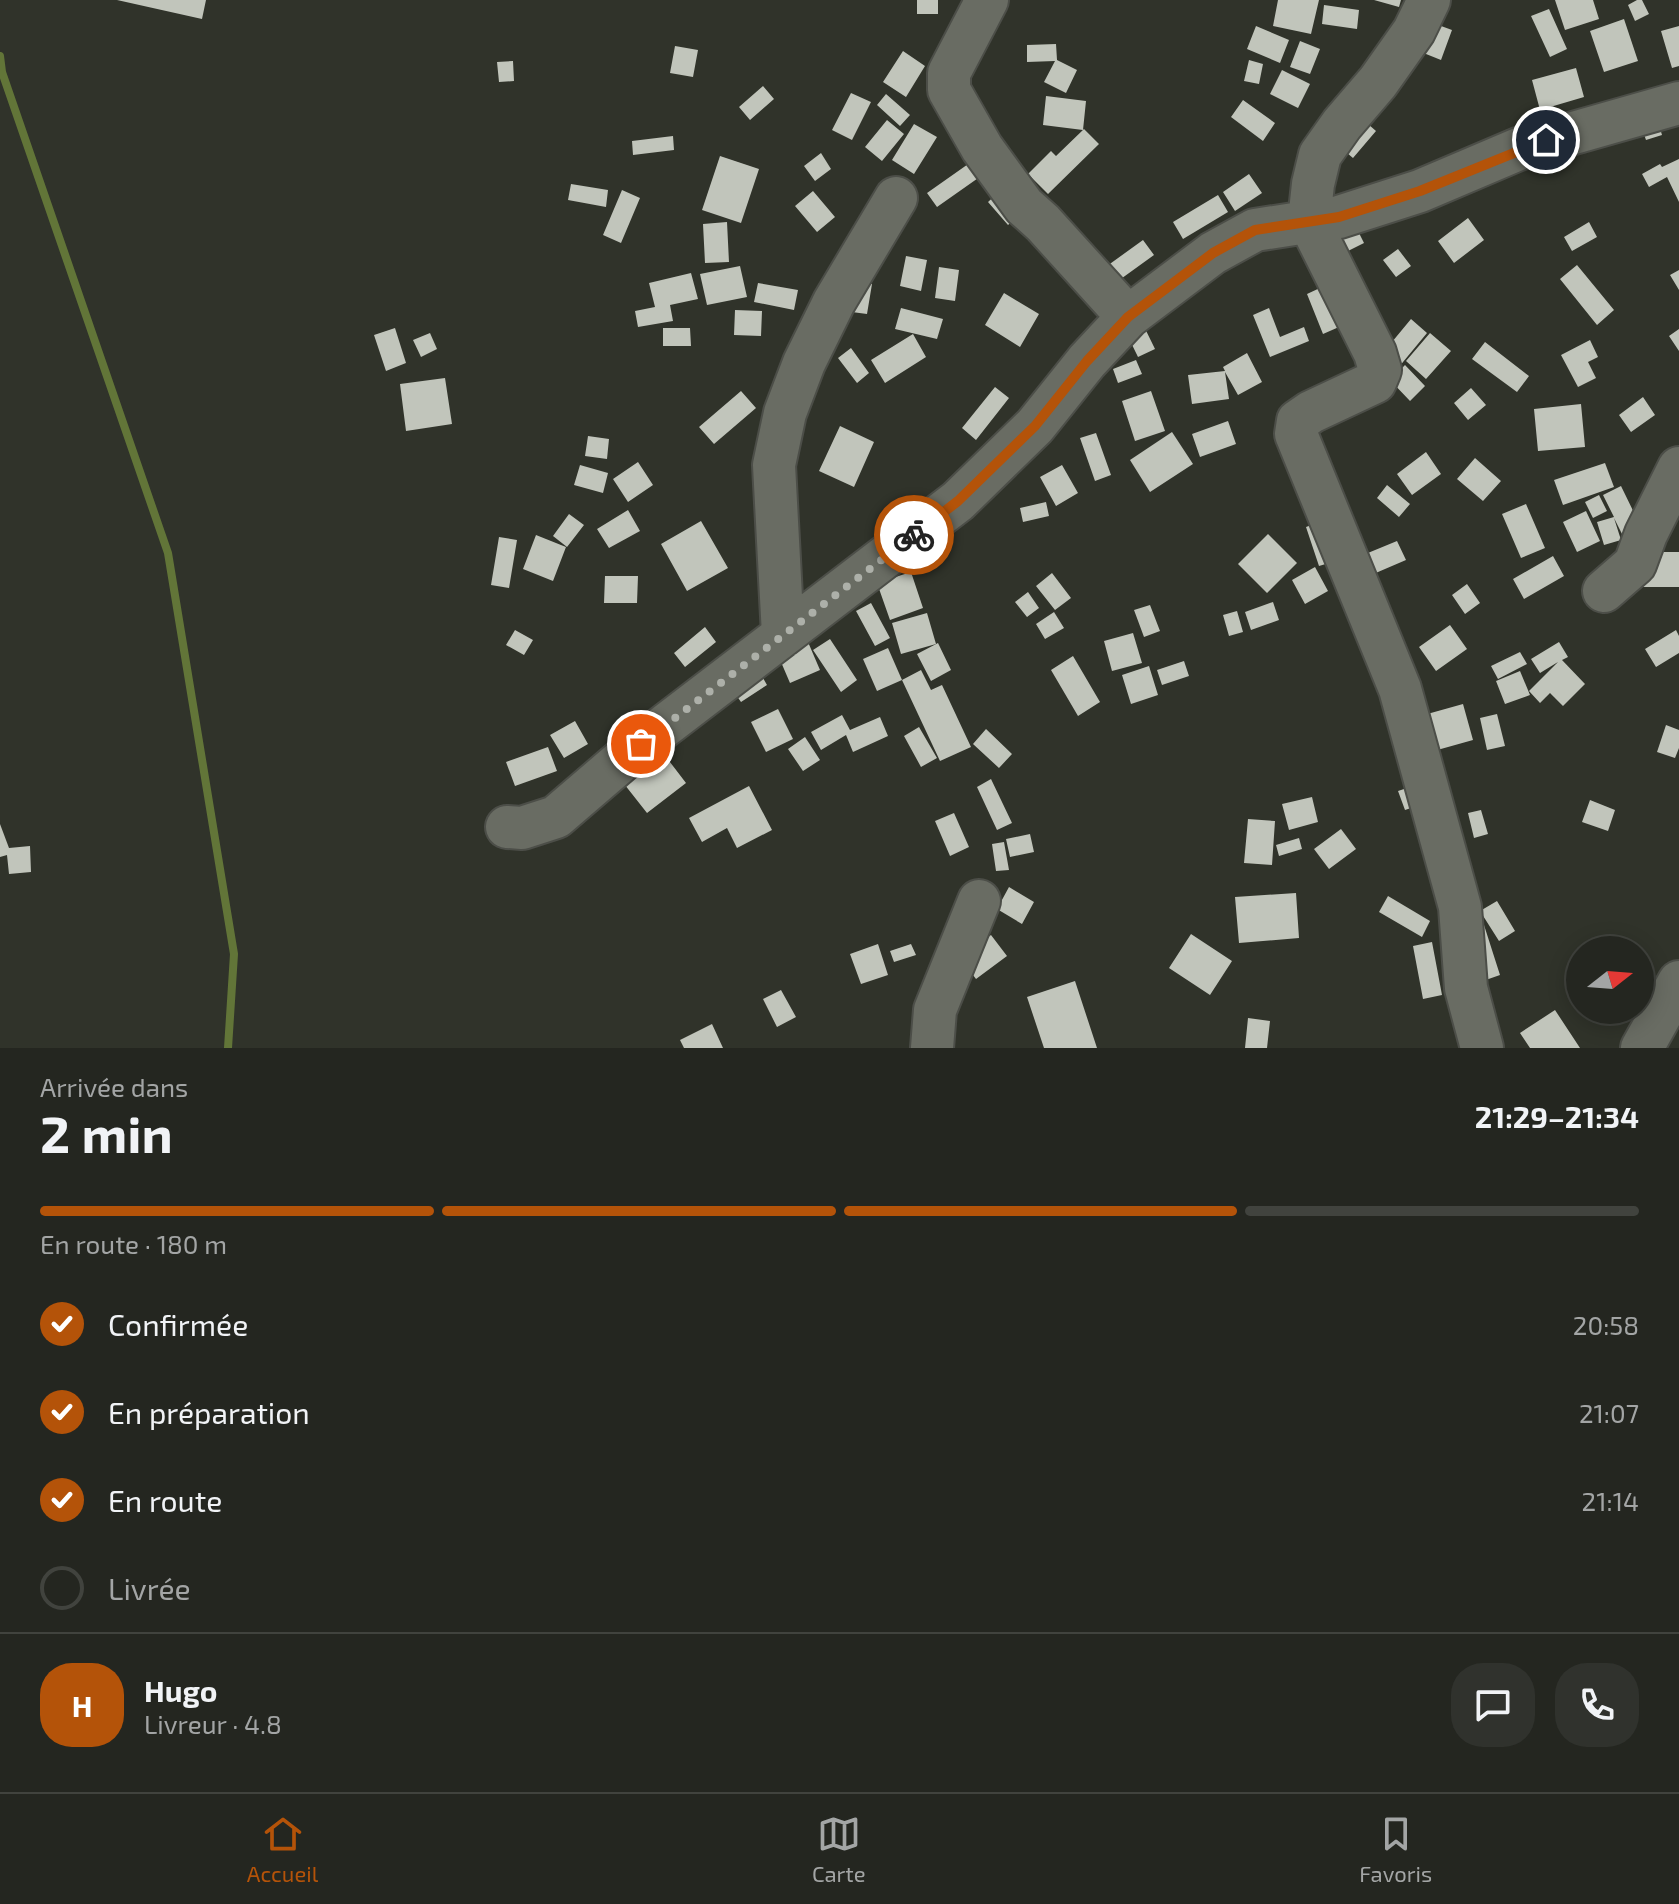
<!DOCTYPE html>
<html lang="fr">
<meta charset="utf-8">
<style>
body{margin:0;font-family:"Exo 2",sans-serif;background:#30322d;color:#f1f3f6;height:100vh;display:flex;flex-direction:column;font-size:30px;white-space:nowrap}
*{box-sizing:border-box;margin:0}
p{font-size:26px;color:#a3a5a5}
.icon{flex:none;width:44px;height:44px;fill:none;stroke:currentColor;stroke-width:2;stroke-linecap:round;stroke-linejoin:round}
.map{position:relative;height:1048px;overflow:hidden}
.sheet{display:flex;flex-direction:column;background:#242620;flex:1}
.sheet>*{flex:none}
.needle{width:52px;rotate:73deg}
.tools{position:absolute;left:1566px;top:936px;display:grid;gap:16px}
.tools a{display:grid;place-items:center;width:88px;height:88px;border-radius:50%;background:#242620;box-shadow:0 4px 20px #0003,0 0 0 2px #41433e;font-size:40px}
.pin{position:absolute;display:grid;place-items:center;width:68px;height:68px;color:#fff;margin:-34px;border:4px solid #fff;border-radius:50%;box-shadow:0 2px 8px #0007}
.courier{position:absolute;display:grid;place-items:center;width:80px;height:80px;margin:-40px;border:6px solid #b45309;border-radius:50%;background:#fff;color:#222;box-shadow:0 2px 10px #0007}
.headline em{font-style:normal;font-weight:700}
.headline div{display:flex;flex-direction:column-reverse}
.headline{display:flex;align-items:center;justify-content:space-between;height:136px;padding:0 40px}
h1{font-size:52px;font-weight:700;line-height:60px}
.bar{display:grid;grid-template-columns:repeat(4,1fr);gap:12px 8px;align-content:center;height:96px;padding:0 40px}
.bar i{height:10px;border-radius:6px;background:#41433e}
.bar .active{background:#b45309}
.bar p{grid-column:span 4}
.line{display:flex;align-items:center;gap:20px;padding:0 40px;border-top:2px solid #41433e}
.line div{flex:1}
.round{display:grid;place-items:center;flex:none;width:84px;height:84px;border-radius:32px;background:#30322d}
ol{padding:0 40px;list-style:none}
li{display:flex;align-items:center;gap:24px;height:88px}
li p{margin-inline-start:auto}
li .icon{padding:8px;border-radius:50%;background:#b45309;color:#fff;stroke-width:4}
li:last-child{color:#a3a5a5}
li i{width:44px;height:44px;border:4px solid #41433e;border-radius:50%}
.menu{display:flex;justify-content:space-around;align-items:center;height:112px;border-top:2px solid #41433e;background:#242620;font-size:22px;color:#a3a5a5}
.menu a{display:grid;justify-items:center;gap:4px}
.menu .active{color:#b45309}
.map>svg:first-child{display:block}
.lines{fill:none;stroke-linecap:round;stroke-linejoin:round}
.stream{stroke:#627538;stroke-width:8}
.building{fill:#c1c5bb}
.minor-casing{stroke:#4c4e48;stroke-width:46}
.minor{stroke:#696c63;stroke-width:42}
.done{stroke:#adb0a9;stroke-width:8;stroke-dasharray:0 14.4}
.route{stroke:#b45309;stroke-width:10}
</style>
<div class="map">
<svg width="1679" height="1048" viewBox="0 0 1679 1048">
<rect width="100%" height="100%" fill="#30332a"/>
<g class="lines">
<path class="stream" d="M0,56L2,72L168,553L234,954L228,1048"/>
</g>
<path class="building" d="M117,0H206L202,19Z
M917,0H938V14H917Z
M1278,0H1319L1311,34L1273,26Z
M1374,0H1401L1399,7Z
M1555,0H1593L1599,19L1565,30Z
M1637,0H1642L1649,14L1635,21L1628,5Z
M1324,5L1359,10L1357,29L1322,24Z
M1549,9L1567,49L1550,57L1531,16Z
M1422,19L1452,30L1441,60L1411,48Z
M1624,19L1638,61L1604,72L1590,31Z
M1256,26L1289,40L1280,63L1247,49Z
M1679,26V66L1672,68L1661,31Z
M1300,41L1320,49L1310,74L1290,67Z
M1056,44L1057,60L1077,70L1066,93L1044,82L1055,61L1027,62V45Z
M675,46L698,50L693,77L670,73Z
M903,51L925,66L906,97L883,82Z
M1249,60L1263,64L1259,84L1244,81Z
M513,61L514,81L499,82L497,62Z
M1576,68L1584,97L1540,110L1532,80Z
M1282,70L1310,84L1298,108L1270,94Z
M763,86L774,99L750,120L739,107Z
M851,93L871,102L852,140L832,130Z
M886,94L910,115L900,126L877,105Z
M1046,96L1086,101L1083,130L1043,125Z
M1243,100L1275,123L1263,141L1231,117Z
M1346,105L1376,131L1353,158L1322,132Z
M1657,118L1662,135L1646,140L1640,123Z
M887,120L904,134L882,161L865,147Z
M914,124L937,137L914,174L892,160Z
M1084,129L1099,144L1048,194L1028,174L1051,151L1056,156Z
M673,136L674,150L633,155L632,141Z
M821,153L831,169L815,181L804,166Z
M981,155L991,169L937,207L927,193Z
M720,156L759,169L741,223L702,210Z
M1679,159V202L1667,177L1649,187L1642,174L1660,164L1662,167Z
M1249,174L1262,193L1235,211L1223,192Z
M571,184L608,190L606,207L568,200Z
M622,190L640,198L621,243L603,235Z
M813,191L835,217L817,232L795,206Z
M1000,191L1020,214L1008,225L988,202Z
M1218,195L1228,212L1183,239L1173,222Z
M1468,218L1484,240L1454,263L1438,241Z
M727,222L729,262L705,263L703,224Z
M1589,222L1597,237L1572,251L1564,237Z
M1355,225L1364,243L1332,259L1323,241Z
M1143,240L1154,255L1118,281L1107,266Z
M1398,249L1411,266L1396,277L1383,260Z
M906,256L927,260L921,291L900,286Z
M1577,265L1614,310L1597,325L1560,279Z
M740,266L747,297L707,305L700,274Z
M939,267L959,270L955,301L935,298Z
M1679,270V290L1670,275Z
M691,273L698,299L670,305L673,321L638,327L635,311L655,307L649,283Z
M833,278L872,284L867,314L829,309Z
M758,283L798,290L794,310L754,302Z
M1322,287L1339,327L1323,334L1307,294Z
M1004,293L1039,314L1020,347L985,325Z
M1132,302L1155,349L1138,357L1115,310Z
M901,308L943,319L937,339L895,329Z
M1269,308L1280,337L1304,327L1309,341L1270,357L1253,315Z
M735,310L762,311L761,336L734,335Z
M1411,319L1427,333L1384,385L1368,371Z
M395,328L406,363L386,371L374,335Z
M663,328H690L691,346H663Z
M1679,329V351L1669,336Z
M430,333L437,349L421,357L413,340Z
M1430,333L1451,351L1426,379L1406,361Z
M913,334L926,357L885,383L871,360Z
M1590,340L1598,357L1588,362L1596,378L1578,387L1561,355Z
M1485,342L1529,376L1517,392L1472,359Z
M851,348L869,373L857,383L838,358Z
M1247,353L1262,382L1238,395L1225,372L1229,399L1192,404L1188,375L1225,371L1223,367Z
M1136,360L1142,374L1118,383L1113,369Z
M1405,365L1425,386L1410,401L1390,380Z
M445,378L452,424L406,431L400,384Z
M995,387L1009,398L976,440L962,428Z
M1471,388L1486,405L1468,420L1454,403Z
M741,391L756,408L714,444L699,427Z
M1151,391L1165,431L1135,441L1122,401Z
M1643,397L1655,415L1631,432L1619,415Z
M1581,404L1585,447L1538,451L1534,409Z
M1228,421L1236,444L1200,457L1192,434Z
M840,426L874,442L854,487L819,471Z
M1172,432L1193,464L1150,492L1130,460Z
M1096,433L1111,475L1095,481L1080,438Z
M588,436L609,439L607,459L585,456Z
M1426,452L1441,474L1412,495L1397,474Z
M1475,458L1501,481L1483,501L1457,479Z
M638,462L653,485L628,502L613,479Z
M1605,463L1614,487L1563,505L1554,480Z
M580,465L608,473L603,493L574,485Z
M1062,465L1078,493L1056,506L1040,477Z
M1387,485L1410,504L1399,517L1377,498Z
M1621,486L1640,525L1622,534L1614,518L1621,540L1604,545L1597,522L1614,517L1603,495Z
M1599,495L1607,511L1593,518L1585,502Z
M1046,502L1049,516L1023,522L1020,508Z
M1526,504L1545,548L1521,558L1502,514Z
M628,510L640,531L609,548L597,529Z
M1586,511L1600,541L1577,552L1563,522Z
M569,514L584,525L567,547L553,536Z
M1325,520L1339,560L1319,566L1306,527Z
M701,521L728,568L687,591L661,544Z
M1268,534L1297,563L1267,593L1238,564Z
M536,535L566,547L553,581L523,569Z
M499,537L517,540L509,588L491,585Z
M1397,541L1406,560L1371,575L1363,555Z
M1639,552H1679V587H1639Z
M1553,556L1564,576L1524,599L1513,579Z
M1315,567L1328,591L1305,604L1292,580Z
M911,572L923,608L890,620L877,583Z
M1052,573L1071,598L1055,610L1036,586Z
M605,576H638L637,603H604Z
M1467,584L1480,603L1465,614L1452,595Z
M1028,592L1039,608L1027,617L1015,602Z
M1273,602L1279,620L1251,630L1245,612Z
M871,603L890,638L875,646L856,611Z
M1150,605L1160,631L1144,637L1134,610Z
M1237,611L1243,632L1229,636L1223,615Z
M1054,612L1064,628L1045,639L1036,624Z
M927,613L936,644L901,654L892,623Z
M1450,625L1467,649L1436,671L1419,647Z
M705,627L716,642L685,667L674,653Z
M515,630L533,640L524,655L506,645Z
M1676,630L1679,636V653L1656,667L1645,649Z
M1133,633L1142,663L1112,671L1104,641Z
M830,639L857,680L841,692L813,650Z
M808,642L820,670L790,683L778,655Z
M1559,642L1568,657L1562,660L1585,684L1563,706L1550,693L1540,703L1529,691L1558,662L1540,673L1531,659Z
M938,643L951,670L931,681L917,654Z
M888,648L902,680L877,691L863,659Z
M1520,652L1527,664L1498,679L1491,666Z
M1073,656L1100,702L1078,716L1051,670Z
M1184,661L1189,676L1162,685L1157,670Z
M1149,666L1158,695L1131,704L1122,675Z
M921,670L931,690L942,685L971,747L940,761L902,680Z
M759,671L767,685L741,702L732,689Z
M1520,671L1530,695L1505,704L1496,681Z
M1463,704L1473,740L1423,754L1413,718Z
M778,709L793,739L766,752L751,722Z
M1497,714L1505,746L1487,750L1480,718Z
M842,715L850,730L880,717L888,736L853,752L846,735L821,750L811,732Z
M575,721L588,744L564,758L550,735Z
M1666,725L1679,730V748L1675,758L1657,752Z
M919,727L937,758L921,767L904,736Z
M986,729L1012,754L999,768L973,744Z
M805,737L820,760L803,771L788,749Z
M548,747L557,771L515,786L506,762Z
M660,749L686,783L647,813L621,780Z
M991,779L1012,823L997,830L977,787Z
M1425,782L1432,801L1405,810L1398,791Z
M749,786L772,830L737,848L727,828L702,842L689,818Z
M1312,797L1318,822L1289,830L1282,804Z
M1590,800L1615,810L1608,831L1582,822Z
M1481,810L1488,834L1474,838L1468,813Z
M954,813L969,847L950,856L935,821Z
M1248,819L1275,821L1272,865L1244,863Z
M0,824L9,848L30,846L31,872L9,874L7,855L0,857Z
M1341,829L1356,849L1329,869L1314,849Z
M1030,834L1034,852L1010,857L1006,839Z
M1299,838L1302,849L1279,856L1276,845Z
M1004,842L1009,870L996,871L992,844Z
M1009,887L1034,902L1022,924L997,909Z
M1296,893L1299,938L1239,943L1235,897Z
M1388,896L1430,921L1422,937L1379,912Z
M1497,901L1515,931L1499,941L1480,911Z
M1484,925L1500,975L1480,982L1464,932Z
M1191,934L1232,961L1210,995L1169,968Z
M991,935L1007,956L976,979L960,958Z
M1432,942L1442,995L1423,999L1413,946Z
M878,944L888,975L861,984L850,954Z
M911,944L916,955L894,962L890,951Z
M1575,967L1580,968V986L1570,984Z
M1075,981L1097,1048H1044L1027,997Z
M781,990L796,1017L777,1027L763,999Z
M1555,1010L1580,1048H1530L1520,1033Z
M1248,1018L1270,1021L1267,1048H1245Z
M712,1024L723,1048H684L680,1040Z"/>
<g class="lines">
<g class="minor-casing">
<path id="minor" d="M987,0L949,73V90L982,148L1024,206L1043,223L1128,317
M1429,0L1414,31L1378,82L1342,124L1320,155L1313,184L1309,221L1375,353L1380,370L1375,382L1311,412L1298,421L1296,434L1400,689L1460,907L1466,988L1482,1048
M1604,591L1635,564L1646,534L1679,468
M783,635L774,465L785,413L804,363L834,302L896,198
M507,827L522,828L556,817L641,744L958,501L1035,426L1087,361L1128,317L1213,253L1255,230L1339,217L1420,191L1521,148L1679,103
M932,1048L935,1010L979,901
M1642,1048L1679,982"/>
</g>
<use href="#minor" class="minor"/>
</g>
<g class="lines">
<path class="done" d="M641,744L914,535"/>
<path class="route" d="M914,535L958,501L1035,426L1087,361L1128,317L1213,253L1255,230L1339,217L1420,191L1546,140"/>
</g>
</svg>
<div class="tools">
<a><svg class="needle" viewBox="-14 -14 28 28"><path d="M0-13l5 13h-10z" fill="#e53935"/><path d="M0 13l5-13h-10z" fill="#a3a5a5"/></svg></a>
</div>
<div class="pin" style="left:641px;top:744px;background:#ea580c"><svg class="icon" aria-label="bag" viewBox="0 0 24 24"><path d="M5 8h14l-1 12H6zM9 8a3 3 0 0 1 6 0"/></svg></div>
<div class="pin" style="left:1546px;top:140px;background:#1f2937"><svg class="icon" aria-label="home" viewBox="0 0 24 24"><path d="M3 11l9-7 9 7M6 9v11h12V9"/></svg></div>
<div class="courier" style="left:914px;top:535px"><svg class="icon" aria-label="bike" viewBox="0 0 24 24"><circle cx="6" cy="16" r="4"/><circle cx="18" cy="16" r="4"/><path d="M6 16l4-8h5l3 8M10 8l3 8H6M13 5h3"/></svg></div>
</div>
<section class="sheet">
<div class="headline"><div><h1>2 min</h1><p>Arrivée dans</p></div><em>21:29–21:34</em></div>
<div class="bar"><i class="active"></i><i class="active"></i><i class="active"></i><i></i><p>En route · 180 m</p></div>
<ol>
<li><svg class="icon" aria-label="check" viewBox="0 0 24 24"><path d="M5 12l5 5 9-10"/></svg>Confirmée<p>20:58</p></li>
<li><svg class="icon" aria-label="check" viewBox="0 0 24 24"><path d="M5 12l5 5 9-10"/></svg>En préparation<p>21:07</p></li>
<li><svg class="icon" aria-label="check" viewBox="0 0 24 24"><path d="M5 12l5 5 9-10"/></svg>En route<p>21:14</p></li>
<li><i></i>Livrée</li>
</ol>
<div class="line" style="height:144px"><b class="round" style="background:#b45309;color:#fff">H</b><div><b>Hugo</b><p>Livreur · 4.8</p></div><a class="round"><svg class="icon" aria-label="chat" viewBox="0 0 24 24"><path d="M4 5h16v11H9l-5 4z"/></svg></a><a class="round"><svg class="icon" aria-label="phone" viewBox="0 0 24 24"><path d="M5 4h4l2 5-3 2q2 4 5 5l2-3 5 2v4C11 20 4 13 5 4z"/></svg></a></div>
</section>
<nav class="menu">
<a class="active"><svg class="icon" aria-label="home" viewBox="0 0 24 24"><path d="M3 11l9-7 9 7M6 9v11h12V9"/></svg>Accueil</a>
<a><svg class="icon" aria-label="map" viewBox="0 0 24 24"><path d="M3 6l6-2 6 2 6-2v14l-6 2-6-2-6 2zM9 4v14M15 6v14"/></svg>Carte</a>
<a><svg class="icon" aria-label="saved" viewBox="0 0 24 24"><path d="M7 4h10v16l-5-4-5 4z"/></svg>Favoris</a>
</nav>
